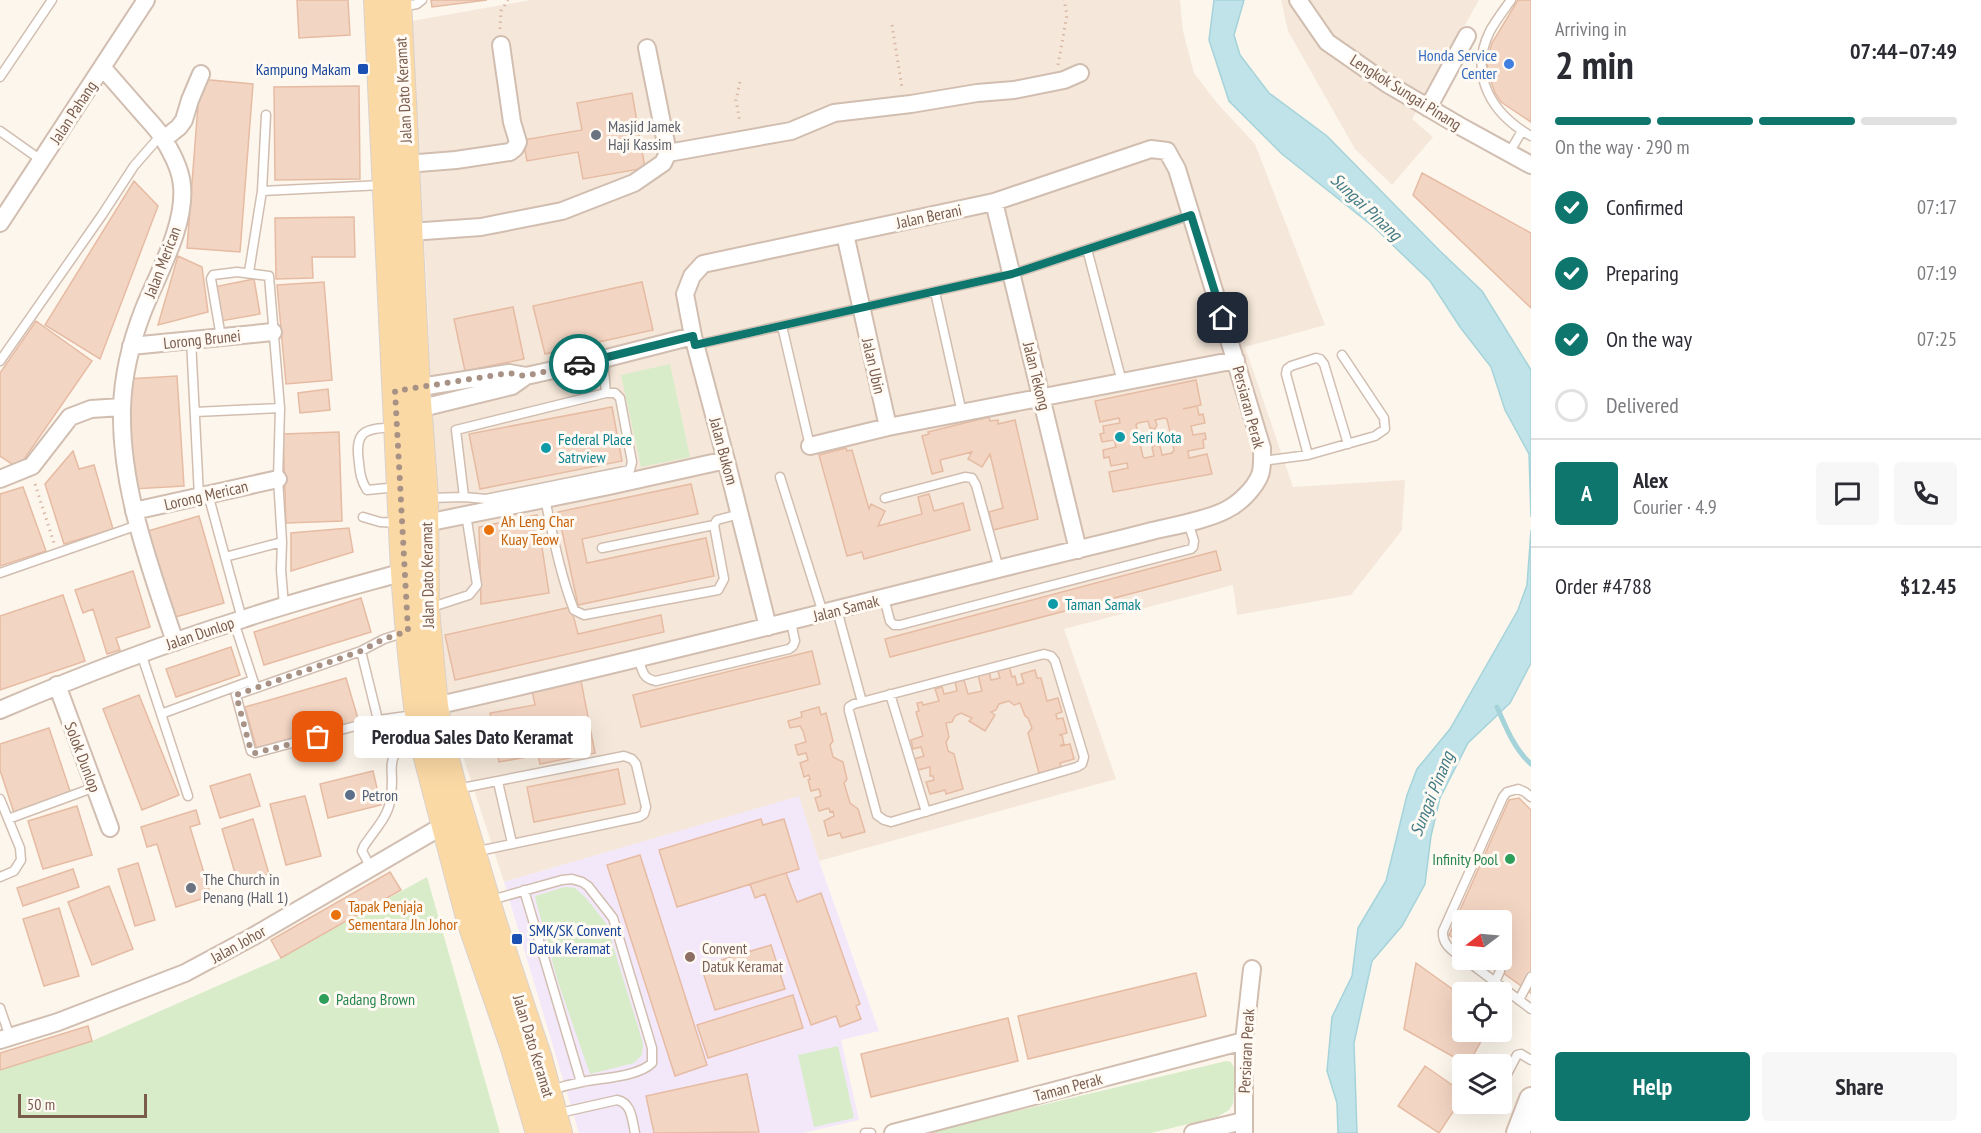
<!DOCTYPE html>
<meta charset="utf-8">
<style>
body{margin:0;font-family:"PT Sans Narrow",sans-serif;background:#f7f7f7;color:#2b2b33;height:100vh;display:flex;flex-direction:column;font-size:22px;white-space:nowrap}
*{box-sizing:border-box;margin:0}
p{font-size:20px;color:#7c7c81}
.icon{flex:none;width:33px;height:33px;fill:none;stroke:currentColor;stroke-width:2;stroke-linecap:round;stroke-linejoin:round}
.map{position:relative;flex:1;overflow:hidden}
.drawer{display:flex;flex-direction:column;background:#fff;width:450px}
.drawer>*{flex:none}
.needle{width:39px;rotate:254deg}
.fabs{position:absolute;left:1452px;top:910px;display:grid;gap:12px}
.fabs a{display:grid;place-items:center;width:60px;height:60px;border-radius:6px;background:#fff;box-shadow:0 6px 24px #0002;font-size:30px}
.scale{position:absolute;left:18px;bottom:15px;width:129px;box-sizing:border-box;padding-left:6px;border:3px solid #7a5c4d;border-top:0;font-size:16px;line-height:21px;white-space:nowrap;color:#7a5c4d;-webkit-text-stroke:4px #fffaf3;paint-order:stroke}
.pin{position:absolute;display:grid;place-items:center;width:51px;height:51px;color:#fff;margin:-26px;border-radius:12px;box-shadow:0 3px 9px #0006}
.courier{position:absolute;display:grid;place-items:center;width:60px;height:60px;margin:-30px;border:4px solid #0f766e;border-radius:50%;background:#fff;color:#222;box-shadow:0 2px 8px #0007}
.bubble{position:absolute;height:42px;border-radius:6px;background:#fff;box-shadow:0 6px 24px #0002;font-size:20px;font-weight:700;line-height:42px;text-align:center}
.overview em{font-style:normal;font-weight:700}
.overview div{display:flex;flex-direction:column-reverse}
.overview{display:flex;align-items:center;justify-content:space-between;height:102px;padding:0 24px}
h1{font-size:39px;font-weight:700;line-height:45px}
.bar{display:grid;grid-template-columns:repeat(4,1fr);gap:9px 6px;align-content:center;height:72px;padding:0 24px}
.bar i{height:8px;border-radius:4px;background:#e1e1e2}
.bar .active{background:#0f766e}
.bar p{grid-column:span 4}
.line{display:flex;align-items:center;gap:15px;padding:0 24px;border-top:2px solid #e1e1e2}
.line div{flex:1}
.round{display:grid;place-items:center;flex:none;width:63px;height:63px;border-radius:6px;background:#f7f7f7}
ol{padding:0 24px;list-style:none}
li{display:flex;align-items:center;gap:18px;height:66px}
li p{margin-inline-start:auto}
li .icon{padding:6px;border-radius:50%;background:#0f766e;color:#fff;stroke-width:4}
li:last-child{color:#7c7c81}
li i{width:33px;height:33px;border:3px solid #e1e1e2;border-radius:50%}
.button{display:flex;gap:12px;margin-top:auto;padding:12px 24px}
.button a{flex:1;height:69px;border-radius:6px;background:#0f766e;color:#fff;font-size:24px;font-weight:700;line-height:69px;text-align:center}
.button a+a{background:#f7f7f7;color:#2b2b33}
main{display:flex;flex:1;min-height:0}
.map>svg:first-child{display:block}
.residential{fill:#f5e8da}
.education{fill:#f3e8fa}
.green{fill:#d8ecc9}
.water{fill:#bfe3e8;stroke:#a5d3da;stroke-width:1.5}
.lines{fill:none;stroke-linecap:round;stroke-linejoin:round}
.stream{stroke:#a5d3da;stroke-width:5}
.building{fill:#f3d5c3;stroke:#e6bba3;stroke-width:1.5;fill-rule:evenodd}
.service-casing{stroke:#d1beb0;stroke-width:11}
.minor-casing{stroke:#d1beb0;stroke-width:20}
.secondary-casing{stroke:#d6c0b0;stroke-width:26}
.primary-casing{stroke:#dad1cd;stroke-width:28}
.path{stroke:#d9b8a5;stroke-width:3;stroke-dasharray:1.5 4.5;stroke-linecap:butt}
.service{stroke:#fff;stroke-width:8}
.minor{stroke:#fff;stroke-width:16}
.secondary{stroke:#fff;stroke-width:22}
.primary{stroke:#fbd9a5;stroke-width:26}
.done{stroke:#a89285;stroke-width:6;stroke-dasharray:0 10.8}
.route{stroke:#0f766e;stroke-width:8}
.shop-dot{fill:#3f7fe0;stroke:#fffaf3;stroke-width:2}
.transit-dot{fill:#1a4fb4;stroke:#fffaf3;stroke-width:2}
.worship-dot{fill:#6b7280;stroke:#fffaf3;stroke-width:2}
.culture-dot{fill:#0f9aa8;stroke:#fffaf3;stroke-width:2}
.food-dot{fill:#e8710a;stroke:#fffaf3;stroke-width:2}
.service-dot{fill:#5c6f8a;stroke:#fffaf3;stroke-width:2}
.leisure-dot{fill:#2e9e5b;stroke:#fffaf3;stroke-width:2}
.education-dot{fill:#8d6e63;stroke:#fffaf3;stroke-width:2}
.labels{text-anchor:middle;stroke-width:6;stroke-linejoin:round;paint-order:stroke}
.shop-label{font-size:16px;fill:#366cbe;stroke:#fffaf3;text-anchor:end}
.transit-label{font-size:16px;fill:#164399;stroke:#fffaf3;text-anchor:end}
.street-label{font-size:16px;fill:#7a5c4d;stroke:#fffaf3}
.worship-label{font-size:16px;fill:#5b616d;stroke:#fffaf3;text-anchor:start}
.culture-label{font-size:16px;fill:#0d838f;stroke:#fffaf3;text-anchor:start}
.food-label{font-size:16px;fill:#c56008;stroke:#fffaf3;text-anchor:start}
.service-label{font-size:16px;fill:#4e5e75;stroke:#fffaf3;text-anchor:start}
.leisure-label{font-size:16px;fill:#27864d;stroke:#fffaf3;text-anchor:end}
.education-label{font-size:16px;fill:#785e54;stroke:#fffaf3;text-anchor:start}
.water-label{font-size:18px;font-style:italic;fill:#437c86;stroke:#fffaf3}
</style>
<main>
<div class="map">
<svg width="1531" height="1133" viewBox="0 0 1531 1133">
<rect width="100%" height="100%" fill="#fdf6ec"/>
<path class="residential" d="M530,0H1180L1183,31L1194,73L1217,103L1255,144L1325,325L1245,347L1293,487L1405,480L1402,530L1351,595L1237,615L1233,585L1064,629L1116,779L819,861L798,797L504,882L439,682L428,311L412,21Z
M1281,0H1479L1412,119L1433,137L1392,185L1355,149L1288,31Z"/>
<path class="education" d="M799,796L819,861L879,1031L841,1040L859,1120L803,1133H579L504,882Z"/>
<path class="green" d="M670,364L690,457L641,467L621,375Z
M427,877L500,1133H0V1070L92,1041L281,958Z
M565,887L575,888L586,898L606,923L643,1043L642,1055L634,1063L590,1074L558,982L536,901L535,896Z
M838,1046L854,1118L814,1127L798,1055Z
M1226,1061L1231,1062L1236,1071L1233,1104L1229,1110L1217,1117L1151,1133H925Z"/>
<path class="water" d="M1214,0H1244L1234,35L1240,55L1269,93L1327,136L1440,251L1482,291L1531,370V517L1529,454L1505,410L1491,367L1460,327L1430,281L1375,228L1282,154L1229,101L1209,40Z
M1531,530V663L1510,703L1468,743L1440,798L1431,836L1425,884L1402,926L1372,961L1354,1043L1357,1133H1338L1337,1103L1327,1071L1332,1017L1352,976L1358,928L1386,881L1407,795L1417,769L1450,729L1518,610L1527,585Z"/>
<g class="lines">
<path class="stream" d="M1497,707C1505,726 1515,750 1531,764"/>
</g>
<path class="building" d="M297,0H348L350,35L299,38Z
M431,0H487L432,7Z
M1518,0H1531V122L1501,102L1495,93L1487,70L1488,57L1492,43Z
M200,79L253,84L240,252L187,248Z
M359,86L360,179L275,180L274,87Z
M632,93L645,168L583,179L578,152L527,161L523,140L582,130L577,103Z
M1422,173L1531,233V308L1413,195Z
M134,181L158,206L100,359L45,325Z
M354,217L355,257H312L313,278L276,279L275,218Z
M178,256L202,267L208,312L158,325Z
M254,279L260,314L221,321L214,287Z
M324,282L332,380L286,384L277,285Z
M642,282L653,330L545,354L533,306Z
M513,307L524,359L465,371L454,319Z
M36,321L92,361L18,468L0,456V373Z
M177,376L184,486L133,489L126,379Z
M1196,380L1201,405L1183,409L1197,406L1199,415L1203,414L1205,423L1191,426L1193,435L1205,433L1206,439L1203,440L1204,448L1188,451L1189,458L1207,454L1212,474L1113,492L1109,472L1128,468L1127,463L1111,466L1109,457L1104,458L1103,450L1116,447L1114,440L1102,442L1100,434L1104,433L1103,426L1120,423L1119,418L1100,422L1095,401ZM1164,418L1167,419L1174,450L1172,453L1162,455L1160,446L1154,445L1152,448L1154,456L1145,458L1143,457L1136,425L1138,423L1148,421L1150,428L1155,429L1157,425L1155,420Z
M328,389L330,410L300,413L298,393Z
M612,407L622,461L480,489L469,434Z
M989,417L990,421L998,420V424L1015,420L1038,519L993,530L989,512L1003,508L990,454L982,467L968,459L972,452L940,460L943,471L932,474L922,436L929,434L928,432Z
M339,432L342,521L286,523L283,434Z
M846,448L847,451L852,450L869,509L871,504L885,511L878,526L922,514L918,497L929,494L934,511L963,503L970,530L864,559L862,552L847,556L819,455Z
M73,451L79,469L94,465L113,529L64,544L45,484Z
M691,484L698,514L582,539L587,563L706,538L714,576L578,605L558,512Z
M23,487L46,551L0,566V494Z
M537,515L549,593L481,604L479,527Z
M199,516L224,603L172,618L148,531Z
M349,528L353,552L291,571V533Z
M1216,551L1221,570L890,657L885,639Z
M133,571L150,627L116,638L120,650L107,654L93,609L83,613L75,590Z
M63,595L85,661L0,690V616Z
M361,598L371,632L264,665L254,632Z
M571,607L578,634L661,615L664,632L455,680L445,635Z
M231,647L240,675L176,697L166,669Z
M812,651L820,684L641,727L633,695Z
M1009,666L1012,677L1015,676L1017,685L1024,683L1021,674L1035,670L1037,678H1041L1047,701L1058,698L1062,712L1056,714L1057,719L1063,718L1067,733L1059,735H1062L1064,744L1061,745V746L1070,744L1074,759L1060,763L1061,767L1039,773L1028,733L1032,728L1028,718L1025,716L1020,703L1014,705L1009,701L999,704L996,710L991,712L995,715L985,731L969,721L972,718L961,713L955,716L952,722L946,723L949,737L946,742L948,751L954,754L963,789L946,794L945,790L930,794L926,782L934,780L933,776H930V767L918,770L914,759L924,756L921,747L913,749L911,740L923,736L916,712L919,711L917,703L922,702L923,705L939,701L935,689L942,687L944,694L957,691L955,682L964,680L968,694L982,691L978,675L989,671L991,680L1000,678L997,668Z
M346,678L359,722L257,750L245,707Z
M581,681L595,753L540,764L538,755L499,762L490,713L535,705L532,690Z
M139,695L179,795L142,810L103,709Z
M819,707L821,715L826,713L833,741L830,745L833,757L843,762L847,779L844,783L850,803L858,809L865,832L842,838L840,833L828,836L824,821L834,816L833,811L830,812L829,808L819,811L815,798L821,796L819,789L811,791L808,780L810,779L809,775L804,777L800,763L808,760L806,753L798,755L795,745L806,742L803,731L800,726L790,728L788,721L802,717L801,712Z
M49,728L71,794L14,813L0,770V744Z
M618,769L625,804L534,822L527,787Z
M373,771L381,805L328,818L320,784Z
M250,774L260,806L220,818L210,786Z
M305,796L321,856L286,865L270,804Z
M1519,798L1531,810V993L1485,960H1502V921H1462V944L1449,935L1509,800Z
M77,806L92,855L43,869L28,821Z
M196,810L200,824L190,827L211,896L176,907L157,844L147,847L141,827Z
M253,819L269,874L238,883L222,829Z
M761,819L763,825L784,819L799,869L677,907L659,850Z
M640,855L707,1065L675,1076L607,865Z
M138,863L155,920L135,926L118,869Z
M73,869L79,887L23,906L17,888Z
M390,872L401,890L281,958L271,940Z
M786,873L797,902L821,893L860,1004L856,1006L861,1019L840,1027L836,1016L811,1025L765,894L755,898L750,884Z
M109,886L133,949L92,965L68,902Z
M59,908L79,976L44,986L23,919Z
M771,945L785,989L715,1010L701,966Z
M1416,963L1462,996V1032H1486L1468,1065L1404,1029Z
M1196,973L1206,1016L1028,1059L1018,1016Z
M793,995L803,1028L708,1058L697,1025Z
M1008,1018L1018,1061L871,1097L861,1054Z
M88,1026L92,1041L0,1070V1053Z
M1425,1066L1462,1092V1098L1439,1133L1398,1106Z
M747,1074L759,1132L654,1133L646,1096Z"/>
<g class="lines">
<g class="service-casing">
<path id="service" d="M1511,0C1504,10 1496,20 1490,31C1468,75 1492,114 1531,136
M401,7L417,4L422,0
M0,77L52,0
M0,131L41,160
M1509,153L1522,131
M262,191L382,185
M1087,249L1122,382
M249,272L262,191L266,115
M935,292L962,413
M782,326L810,446
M221,337L211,279L213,275L237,272L269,276L280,408L278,479L282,542L281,570L284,606
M191,340L199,496
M695,345L1012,274L1191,215
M0,361L102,215L134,166L161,135
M195,412L280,408
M395,427C366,429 354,429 359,463C360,473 361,481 367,490L398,487
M1308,455L1286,374L1287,369L1291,366L1316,358L1320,359L1324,364L1348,444
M1262,461L1308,455L1375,436L1385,429L1384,418L1342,355
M780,477L823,613
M208,494L242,619
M464,497L486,499L630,470L632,462L620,398L615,393H606
M429,498L464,497L456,430L606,393L603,359
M885,498L965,477L972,478L976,485L999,569
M545,499C553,536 560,574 574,610L584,615L718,590L724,579L714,525L717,520L740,514
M363,517L380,522L399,523
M602,548L714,525
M225,557L282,542
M0,573L138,525
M884,598L890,621L894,625H900L1191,549L1193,547L1194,541L1188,522
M429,608L469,595L477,585L466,514
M837,610L862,702
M234,622L253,680
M361,651L378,720L414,715
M141,653L188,796
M1044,654L1051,656L1055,661L1084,757L1082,764L1077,767L891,822L884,820L877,815L849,711V707L854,704Z
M639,659C642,671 643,679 656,681L789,649L793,646L795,641L791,622
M890,694L926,812
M161,714L253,680L256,688
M378,720L255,753L251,751L236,695L361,651L384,639L406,632
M498,782L512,843
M457,789L624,756L632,759L636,764L646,807L644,814L639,817L474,852
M0,799L20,848L21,860L14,871L0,877
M8,819L95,787
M371,868L362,851L364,846C373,832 387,818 390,802C398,766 377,758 419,736
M524,890L581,1082
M491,900L562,880L572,879L582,882L588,886L613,918L652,1048V1063C638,1077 601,1078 582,1082C571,1084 560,1087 549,1091
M1462,958C1452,950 1442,945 1443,931L1503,797L1507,792L1518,789L1525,792L1531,797
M1466,960L1531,1009
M1495,982L1500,971
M1519,1000L1531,977
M0,1008L10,1037
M1505,1078L1517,1055L1521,1054L1531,1060
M555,1114L617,1100C632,1103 632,1120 635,1133
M865,1133H871"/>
</g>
<g class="minor-casing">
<path id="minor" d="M1298,0L1327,42L1386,83L1458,125L1531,165
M647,48L668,153
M102,67C116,83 130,99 144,115C151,123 159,131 164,140C172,153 181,171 182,186C186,226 157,275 143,311C131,342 123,375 122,408C120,489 150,566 175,642
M1428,108L1467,36
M164,139L179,127L184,120L190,100L201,74
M406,164L456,160L510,152L515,148L518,142L512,122L501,45
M994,202L1078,550
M0,223L146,0
M845,234L888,427
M400,236L410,232L481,227L562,211L634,183L663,163L668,153L791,131L834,113L911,104L977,93L1014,90L1064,80L1080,73
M131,346L273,332
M408,389L509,373L526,376L603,359L693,336
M418,409L512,386L526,376
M810,446L888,427L1236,360
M0,479L32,466L70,417L91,409L122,407
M134,511L278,479
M426,523L609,486L726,460
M57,685L110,828
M435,706C624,663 811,616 998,569C1050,556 1101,544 1152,531C1173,526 1207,520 1226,510C1239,504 1255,488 1260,475C1263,467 1262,456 1262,448L1177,169L1167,151L1151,149L994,202L703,264L692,276L685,294L693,336L726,460L768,627
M0,710C79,676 160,645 243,619C296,601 350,587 404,572
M0,1040L58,1022L185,973L252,937L451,821
M893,1133L1244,1041
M1193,1133L1243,1121
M1244,1133V1041L1252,969"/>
</g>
<g class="secondary-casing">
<path id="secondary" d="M1518,1133L1531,1099"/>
</g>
<g class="primary-casing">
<path id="primary" d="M377,0L404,572C408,627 413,681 421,735L470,921L514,1048L539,1133
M398,0L417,388L425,498L426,609L435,706L440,736L454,790L493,921L539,1059L559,1133"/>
</g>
<path class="path" d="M892,25L902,88
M500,29L501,11L508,0
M1058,65L1067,15L1064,0
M740,82L736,100L740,123
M35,484L54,543"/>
<use href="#service" class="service"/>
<use href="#minor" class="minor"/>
<use href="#secondary" class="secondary"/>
<use href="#primary" class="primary"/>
</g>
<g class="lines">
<path class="done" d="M318,737L255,753L251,751L236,695L361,651L384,639L408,631L395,391L509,373L525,376L579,364"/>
<path class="route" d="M579,364L693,336L695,345L1012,274L1191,215L1223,318"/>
</g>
<circle class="shop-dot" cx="1509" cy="64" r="6"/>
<g class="transit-dot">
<rect x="357" y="63" width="12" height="12" rx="3"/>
<rect x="511" y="933" width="12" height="12" rx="3"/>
</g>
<g class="worship-dot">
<circle cx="596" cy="135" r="6"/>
<circle cx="191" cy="888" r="6"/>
</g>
<g class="culture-dot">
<circle cx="1120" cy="437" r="6"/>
<circle cx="546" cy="448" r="6"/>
<circle cx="1053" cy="604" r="6"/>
</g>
<g class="food-dot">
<circle cx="489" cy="530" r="6"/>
<circle cx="336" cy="915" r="6"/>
</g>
<circle class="service-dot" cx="350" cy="795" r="6"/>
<g class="leisure-dot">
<circle cx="1510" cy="859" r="6"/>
<circle cx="324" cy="999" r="6"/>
</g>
<circle class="education-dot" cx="690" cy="957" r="6"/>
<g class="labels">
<g class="shop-label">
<text x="1497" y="61">Honda Service<tspan x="1497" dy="18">Center</tspan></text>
</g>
<g class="transit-label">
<text x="351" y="75">Kampung Makam</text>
<text x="529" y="936" text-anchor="start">SMK/SK Convent<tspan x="529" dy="18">Datuk Keramat</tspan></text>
</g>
<g class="street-label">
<text transform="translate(403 90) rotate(-93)" y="6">Jalan Dato Keramat</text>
<text transform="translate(1406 92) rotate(32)" y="6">Lengkok Sungai Pinang</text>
<text transform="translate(73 112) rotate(-57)" y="6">Jalan Pahang</text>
<text transform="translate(929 216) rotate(-12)" y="6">Jalan Berani</text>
<text transform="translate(162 262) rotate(-69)" y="6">Jalan Merican</text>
<text transform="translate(202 339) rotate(-6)" y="6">Lorong Brunei</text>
<text transform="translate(874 366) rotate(77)" y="6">Jalan Ubin</text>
<text transform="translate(1037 376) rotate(76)" y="6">Jalan Tekong</text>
<text transform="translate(1249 407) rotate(75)" y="6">Persiaran Perak</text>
<text transform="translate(724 451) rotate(75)" y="6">Jalan Bukom</text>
<text transform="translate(206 495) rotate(-13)" y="6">Lorong Merican</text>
<text transform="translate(427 575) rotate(-91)" y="6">Jalan Dato Keramat</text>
<text transform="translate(846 608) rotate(-14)" y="6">Jalan Samak</text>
<text transform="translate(200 633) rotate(-19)" y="6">Jalan Dunlop</text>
<text transform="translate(83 757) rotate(69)" y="6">Solok Dunlop</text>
<text transform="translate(238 944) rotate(-29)" y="6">Jalan Johor</text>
<text transform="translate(534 1046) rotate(73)" y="6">Jalan Dato Keramat</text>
<text transform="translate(1246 1051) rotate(-87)" y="6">Persiaran Perak</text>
<text transform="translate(1068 1087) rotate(-15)" y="6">Taman Perak</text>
</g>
<g class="worship-label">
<text x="608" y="132">Masjid Jamek<tspan x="608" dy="18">Haji Kassim</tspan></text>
<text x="203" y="885">The Church in<tspan x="203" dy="18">Penang (Hall 1)</tspan></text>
</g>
<g class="culture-label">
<text x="1132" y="443">Seri Kota</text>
<text x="558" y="445">Federal Place<tspan x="558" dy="18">Satrview</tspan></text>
<text x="1065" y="610">Taman Samak</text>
</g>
<g class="food-label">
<text x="501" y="527">Ah Leng Char<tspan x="501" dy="18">Kuay Teow</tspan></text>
<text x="348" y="912">Tapak Penjaja<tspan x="348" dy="18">Sementara Jln Johor</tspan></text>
</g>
<g class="service-label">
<text x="362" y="801">Petron</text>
</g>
<g class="leisure-label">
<text x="1498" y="865">Infinity Pool</text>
<text x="336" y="1005" text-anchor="start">Padang Brown</text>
</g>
<g class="education-label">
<text x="702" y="954">Convent<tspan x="702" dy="18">Datuk Keramat</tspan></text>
</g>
<g class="water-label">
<text transform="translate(1366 207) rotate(43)" y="6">Sungai Pinang</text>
<text transform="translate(1432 794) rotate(-68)" y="6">Sungai Pinang</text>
</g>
</g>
</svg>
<div class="fabs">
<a><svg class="needle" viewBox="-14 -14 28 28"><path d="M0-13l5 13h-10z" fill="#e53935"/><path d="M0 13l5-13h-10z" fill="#7c7c81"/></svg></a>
<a><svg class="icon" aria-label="locate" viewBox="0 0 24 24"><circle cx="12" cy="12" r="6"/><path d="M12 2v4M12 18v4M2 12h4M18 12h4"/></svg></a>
<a><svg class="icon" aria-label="layers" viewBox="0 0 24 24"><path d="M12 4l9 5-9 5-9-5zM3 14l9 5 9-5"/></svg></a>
</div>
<div class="scale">50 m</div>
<div class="pin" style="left:318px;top:737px;background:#ea580c"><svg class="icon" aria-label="bag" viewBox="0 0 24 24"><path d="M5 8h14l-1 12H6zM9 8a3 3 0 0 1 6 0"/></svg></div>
<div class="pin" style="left:1223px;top:318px;background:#1f2937"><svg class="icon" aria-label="home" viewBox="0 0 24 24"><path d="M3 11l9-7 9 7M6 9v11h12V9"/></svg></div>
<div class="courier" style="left:579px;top:364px"><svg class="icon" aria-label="car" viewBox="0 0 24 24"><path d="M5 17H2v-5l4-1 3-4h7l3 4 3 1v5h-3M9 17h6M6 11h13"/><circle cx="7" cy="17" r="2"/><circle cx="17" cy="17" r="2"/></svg></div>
<div class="bubble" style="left:354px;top:716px;width:237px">Perodua Sales Dato Keramat</div>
</div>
<section class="drawer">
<div class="overview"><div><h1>2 min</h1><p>Arriving in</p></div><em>07:44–07:49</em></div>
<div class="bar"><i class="active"></i><i class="active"></i><i class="active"></i><i></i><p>On the way · 290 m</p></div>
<ol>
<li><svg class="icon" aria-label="check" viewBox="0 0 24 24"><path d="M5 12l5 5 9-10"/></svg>Confirmed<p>07:17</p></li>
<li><svg class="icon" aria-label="check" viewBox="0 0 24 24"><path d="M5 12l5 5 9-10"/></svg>Preparing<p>07:19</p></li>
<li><svg class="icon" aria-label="check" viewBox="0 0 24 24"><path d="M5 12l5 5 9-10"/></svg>On the way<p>07:25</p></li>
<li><i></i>Delivered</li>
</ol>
<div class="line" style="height:108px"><b class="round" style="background:#0f766e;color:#fff">A</b><div><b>Alex</b><p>Courier · 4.9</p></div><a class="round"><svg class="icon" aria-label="chat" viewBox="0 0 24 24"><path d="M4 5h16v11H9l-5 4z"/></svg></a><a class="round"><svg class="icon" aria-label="phone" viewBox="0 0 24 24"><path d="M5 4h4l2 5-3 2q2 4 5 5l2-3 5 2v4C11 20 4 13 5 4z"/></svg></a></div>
<div class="line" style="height:78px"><div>Order #4788</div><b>$12.45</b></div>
<div class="button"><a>Help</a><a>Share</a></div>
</section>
</main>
